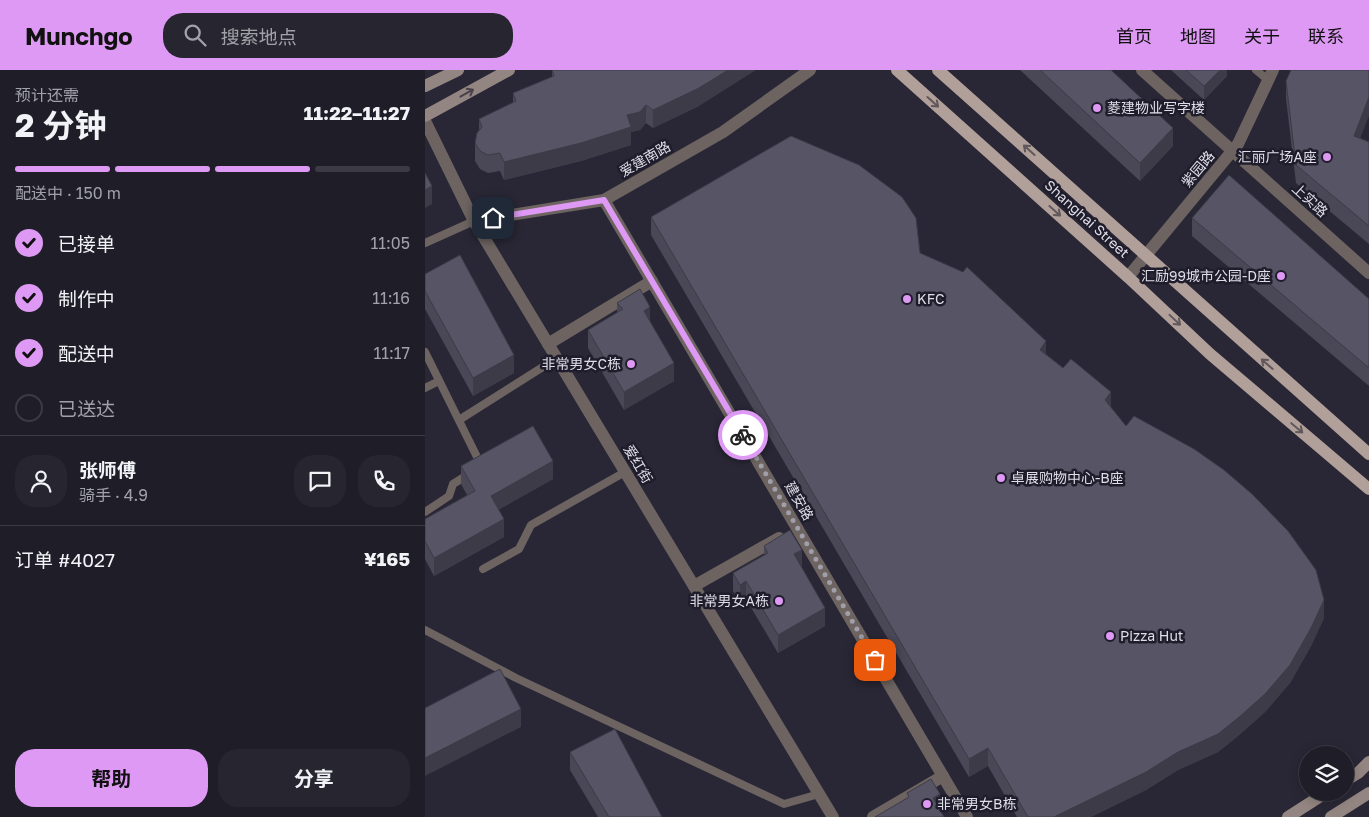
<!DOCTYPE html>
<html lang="zh">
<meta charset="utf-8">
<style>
body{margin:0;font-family:"Golos Text","Noto Sans SC",sans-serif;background:#272630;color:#f1f3f6;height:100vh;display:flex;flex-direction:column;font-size:19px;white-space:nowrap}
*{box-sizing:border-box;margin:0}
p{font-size:16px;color:#a1a2a8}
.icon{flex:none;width:28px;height:28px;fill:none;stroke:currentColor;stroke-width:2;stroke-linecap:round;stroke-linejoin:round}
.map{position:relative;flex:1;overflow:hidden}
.sheet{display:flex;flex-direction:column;background:#1f1d28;width:425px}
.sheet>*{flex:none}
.fabs{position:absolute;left:874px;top:676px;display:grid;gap:10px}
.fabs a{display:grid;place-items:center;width:55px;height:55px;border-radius:50%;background:#1f1d28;box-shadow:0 2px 12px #0003,0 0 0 1px #3c3b45;font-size:25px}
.pin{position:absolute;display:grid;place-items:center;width:42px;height:42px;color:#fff;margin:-21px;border-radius:10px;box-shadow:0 2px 8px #0006}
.courier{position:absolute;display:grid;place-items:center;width:50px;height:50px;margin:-25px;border:4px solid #dd99f3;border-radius:50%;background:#fff;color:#222;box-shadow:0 1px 6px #0007}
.summary em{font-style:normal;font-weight:700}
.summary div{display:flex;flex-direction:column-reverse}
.summary{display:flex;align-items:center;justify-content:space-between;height:85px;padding:0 15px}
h1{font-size:32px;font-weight:700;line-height:38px}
.bar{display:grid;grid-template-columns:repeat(4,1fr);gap:8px 5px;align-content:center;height:60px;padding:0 15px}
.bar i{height:6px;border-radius:4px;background:#3c3b45}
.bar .selected{background:#dd99f3}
.bar p{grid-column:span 4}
.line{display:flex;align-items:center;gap:12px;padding:0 15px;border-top:1px solid #3c3b45}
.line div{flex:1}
.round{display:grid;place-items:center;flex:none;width:52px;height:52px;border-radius:20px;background:#272630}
ol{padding:0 15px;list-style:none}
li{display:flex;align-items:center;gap:15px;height:55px}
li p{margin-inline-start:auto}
li .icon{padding:5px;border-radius:50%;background:#dd99f3;color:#111;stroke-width:4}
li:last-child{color:#a1a2a8}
li i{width:28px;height:28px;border:2px solid #3c3b45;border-radius:50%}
.primary-button{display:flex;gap:10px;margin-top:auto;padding:10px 15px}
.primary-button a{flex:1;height:58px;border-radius:20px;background:#dd99f3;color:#111;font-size:20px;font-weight:700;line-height:58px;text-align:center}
.primary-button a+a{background:#272630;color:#f1f3f6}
header{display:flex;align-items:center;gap:30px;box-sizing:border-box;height:70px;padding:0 25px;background:#dd99f3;color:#111}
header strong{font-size:24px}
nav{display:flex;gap:28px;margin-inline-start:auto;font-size:18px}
.search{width:350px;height:45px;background:#272630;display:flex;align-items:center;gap:12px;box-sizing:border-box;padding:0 18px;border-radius:20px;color:#a1a2a8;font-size:19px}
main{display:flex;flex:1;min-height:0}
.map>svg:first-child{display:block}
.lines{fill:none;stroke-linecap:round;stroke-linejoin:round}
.service{stroke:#6d6461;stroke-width:8}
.minor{stroke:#6d6461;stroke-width:12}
.tertiary{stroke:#6d6461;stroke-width:12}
.secondary{stroke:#938581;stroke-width:12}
.primary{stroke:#b19f99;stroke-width:12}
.wall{fill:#4a4857}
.shaded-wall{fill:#3c3b47}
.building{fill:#565465;stroke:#3c3b47}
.oneway{stroke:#484149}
.oneway2{stroke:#61585c}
.done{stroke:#9f9ea9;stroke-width:5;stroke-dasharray:0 9}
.route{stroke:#dd99f3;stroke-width:6}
.poi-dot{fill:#dd99f3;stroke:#1f1d2b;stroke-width:2}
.labels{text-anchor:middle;stroke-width:5;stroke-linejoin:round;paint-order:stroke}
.poi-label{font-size:14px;fill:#dfdee8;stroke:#1f1d2b;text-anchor:start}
.street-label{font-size:14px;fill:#dfdee8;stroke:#1f1d2b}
</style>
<header>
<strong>Munchgo</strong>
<div class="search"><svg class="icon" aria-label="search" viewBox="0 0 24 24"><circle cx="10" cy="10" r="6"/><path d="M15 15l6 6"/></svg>搜索地点</div>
<nav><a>首页</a><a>地图</a><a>关于</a><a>联系</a></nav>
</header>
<main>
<section class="sheet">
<div class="summary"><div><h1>2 分钟</h1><p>预计还需</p></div><em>11:22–11:27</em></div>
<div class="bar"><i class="selected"></i><i class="selected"></i><i class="selected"></i><i></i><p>配送中 · 150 m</p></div>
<ol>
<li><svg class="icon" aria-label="check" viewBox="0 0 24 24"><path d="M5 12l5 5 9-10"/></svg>已接单<p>11:05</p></li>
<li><svg class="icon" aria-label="check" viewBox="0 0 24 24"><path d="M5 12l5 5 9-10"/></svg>制作中<p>11:16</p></li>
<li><svg class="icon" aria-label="check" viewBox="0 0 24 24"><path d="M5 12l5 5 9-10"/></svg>配送中<p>11:17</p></li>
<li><i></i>已送达</li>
</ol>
<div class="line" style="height:90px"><a class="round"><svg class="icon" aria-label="person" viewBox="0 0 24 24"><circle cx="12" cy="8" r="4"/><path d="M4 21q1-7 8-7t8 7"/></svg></a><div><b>张师傅</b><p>骑手 · 4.9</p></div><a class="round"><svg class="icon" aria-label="chat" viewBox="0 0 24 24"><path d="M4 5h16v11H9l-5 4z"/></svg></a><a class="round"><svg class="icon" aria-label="phone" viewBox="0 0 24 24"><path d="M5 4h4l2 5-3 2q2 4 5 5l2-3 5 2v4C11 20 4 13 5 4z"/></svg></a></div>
<div class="line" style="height:65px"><div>订单 #4027</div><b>¥165</b></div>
<div class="primary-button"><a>帮助</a><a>分享</a></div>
</section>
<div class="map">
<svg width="944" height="747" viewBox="0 0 944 747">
<rect width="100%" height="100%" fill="#292735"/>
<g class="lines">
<path class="service" d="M831,0L843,10
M0,173L49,151
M0,282L56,395
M0,318L14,311
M34,350L132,288
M0,442L24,426L28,414L44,404
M58,499L94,479L106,455L200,402
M0,560L91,608L359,734L394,724"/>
<path class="minor" d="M123,274L227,211
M269,516L354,468
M448,747L518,706"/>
<path class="tertiary" d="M717,0L944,203
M0,51L49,151L408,747
M179,130L542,747
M49,151L179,130L298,62L385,0
M703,207L813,74L848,0"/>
<path class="secondary" d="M0,16L33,0
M0,46L84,0
M920,711L933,703L944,692
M863,747L902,722
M906,747L944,723"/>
<path class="primary" d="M472,0L703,207L785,284L944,419
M513,0L944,384"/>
</g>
<path class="wall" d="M127,0L274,36L228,58L221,53L215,60L206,62V75L156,91L79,110L75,101L63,103L55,99L50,91V73L54,60V49L88,33V23L127,7Z
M595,0H686L748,76L715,111Z
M746,0H802V6L779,30Z
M944,0V45L935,68L944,72V174L871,113L861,29V11Z
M226,147L495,183L621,284L686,337L701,356L899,548L886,576L865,613L840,642L813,666L793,682L753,700L721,720L666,747H592L563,696L544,707L226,165Z
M767,148L944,229V316L767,166Z
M0,204L89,303L48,326L0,239Z
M192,233L225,252L249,311L199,340L163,278V260L192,243Z
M36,396L128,409L73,440L79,467L9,506L0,489V449L42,425L36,414Z
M339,476L377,498L400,556L353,583L321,529L315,533L308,521V503L339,485Z
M145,682L237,747H173L145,700Z"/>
<path class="shaded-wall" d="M303,0H331L274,36L228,58V40Z
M795,0H802V6L779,30V16Z
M944,27V45L929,84V66Z
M221,35V53L215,60L206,62V75L156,91L79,110V92L202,45Z
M748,58V76L715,111V93Z
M7,116V134L0,138V120Z
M225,237V255L219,241Z
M621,271V289L615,280Z
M89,285V303L48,326V308Z
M249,293V311L199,340V322Z
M686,322V340L680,330Z
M128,391V409L66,444V426Z
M79,449V467L9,506V488Z
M377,480V498L369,484Z
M321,511V529L315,533V515Z
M899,530V548L886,576L865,613L840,642L813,666L793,682L753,700L721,720L666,747H629Z
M400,538V556L353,583V565Z
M96,639V657L0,706V688Z
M563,678V696L544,707V689Z
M515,724V742L508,728Z"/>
<path class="building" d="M127,0H303L274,18L228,40L221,35L215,42L202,45L206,57L156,73L79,92L75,83L63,85L55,81L50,73L52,63L57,57L54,49L91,31L88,23L129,6Z
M615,0H686L748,58L715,93Z
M761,0H795L779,16Z
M866,0H944V27L929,66L944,72V156L871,95L861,11Z
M366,66L434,95L477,127L491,148L495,183L538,202L542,197L621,271L615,280L638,298L646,289L686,322L680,330L701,356L709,346L769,379L799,400L827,424L863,461L891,500L899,530L886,558L865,595L840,624L813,648L793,664L753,682L721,702L629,747H603L563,678L544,689L226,147Z
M0,103L7,116L0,120Z
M804,105L944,229V298L767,148Z
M35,185L89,285L48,308L0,221V204Z
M215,219L225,237L219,241L249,293L199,322L163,260L198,239L192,233Z
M108,356L128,391L66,426L79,449L9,488L0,471V449L50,421L36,396Z
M365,460L377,480L369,484L400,538L353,565L321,511L315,515L308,503L343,483L339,476Z
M75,599L96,639L0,688V638Z
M190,659L237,747H184L145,682Z
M506,709L515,724L508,728L519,747H450L484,727L482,723Z"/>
<defs><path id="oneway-shaft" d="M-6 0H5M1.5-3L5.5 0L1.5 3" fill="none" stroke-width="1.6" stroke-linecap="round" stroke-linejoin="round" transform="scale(1.25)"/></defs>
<use class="oneway" href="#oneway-shaft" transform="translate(42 23) rotate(-29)"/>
<g class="oneway2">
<use href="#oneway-shaft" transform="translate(508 32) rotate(42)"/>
<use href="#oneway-shaft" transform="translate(604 80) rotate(-138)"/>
<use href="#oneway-shaft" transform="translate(630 141) rotate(42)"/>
<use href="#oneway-shaft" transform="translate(750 250) rotate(43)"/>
<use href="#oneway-shaft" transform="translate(842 294) rotate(-139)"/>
<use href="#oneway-shaft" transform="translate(872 358) rotate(40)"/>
</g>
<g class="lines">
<path class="done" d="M318,365L450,590"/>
<path class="route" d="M68,148L179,130L318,365"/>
</g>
<g class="poi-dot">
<circle cx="672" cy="38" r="5"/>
<circle cx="902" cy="87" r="5"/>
<circle cx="856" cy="206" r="5"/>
<circle cx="482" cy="229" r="5"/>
<circle cx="206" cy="294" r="5"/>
<circle cx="576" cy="408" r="5"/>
<circle cx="354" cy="531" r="5"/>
<circle cx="685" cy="566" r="5"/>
<circle cx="502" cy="734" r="5"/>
</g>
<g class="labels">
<g class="poi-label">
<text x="682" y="43">菱建物业写字楼</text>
<text x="892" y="92" text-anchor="end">汇丽广场A座</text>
<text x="846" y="211" text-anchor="end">汇励99城市公园-D座</text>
<text x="492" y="234">KFC</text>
<text x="196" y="299" text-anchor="end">非常男女C栋</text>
<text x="586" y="413">卓展购物中心-B座</text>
<text x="344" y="536" text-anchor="end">非常男女A栋</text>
<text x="695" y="571">Pizza Hut</text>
<text x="512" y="739">非常男女B栋</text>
</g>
<g class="street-label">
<text transform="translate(220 89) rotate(-30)" y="5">爱建南路</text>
<text transform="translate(773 99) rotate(-50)" y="5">紫园路</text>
<text transform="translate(885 130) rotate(42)" y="5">上实路</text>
<text transform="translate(662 149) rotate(42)" y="5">Shanghai Street</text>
<text transform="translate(213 394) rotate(59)" y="5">爱红街</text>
<text transform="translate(374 431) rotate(60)" y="5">建安路</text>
</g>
</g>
</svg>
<div class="fabs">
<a><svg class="icon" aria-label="layers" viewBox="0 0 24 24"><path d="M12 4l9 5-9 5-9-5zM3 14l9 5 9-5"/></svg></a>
</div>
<div class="pin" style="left:450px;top:590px;background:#ea580c"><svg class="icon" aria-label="bag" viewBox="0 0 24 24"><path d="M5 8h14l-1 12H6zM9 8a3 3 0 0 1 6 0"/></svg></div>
<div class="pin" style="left:68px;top:148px;background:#1f2937"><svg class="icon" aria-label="home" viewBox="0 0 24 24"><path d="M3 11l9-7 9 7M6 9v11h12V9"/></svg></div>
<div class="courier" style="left:318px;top:365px"><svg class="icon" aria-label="bike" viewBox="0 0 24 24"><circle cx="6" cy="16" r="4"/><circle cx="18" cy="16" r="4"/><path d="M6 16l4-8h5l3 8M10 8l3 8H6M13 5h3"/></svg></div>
</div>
</main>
